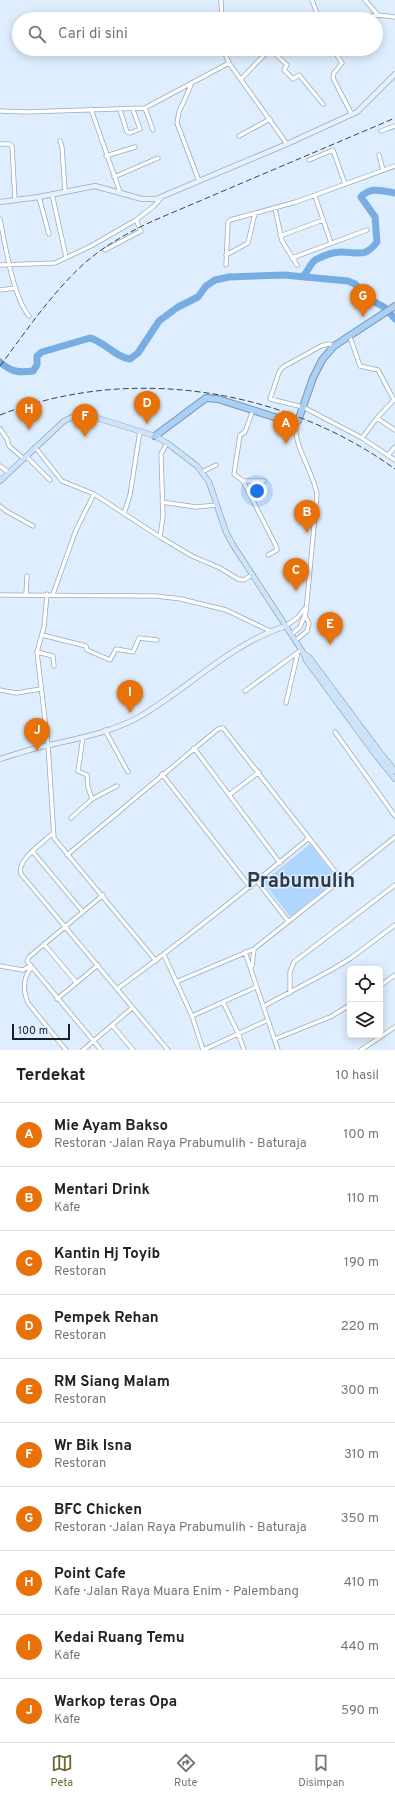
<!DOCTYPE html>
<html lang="id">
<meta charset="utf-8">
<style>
body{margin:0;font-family:Overpass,sans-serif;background:#f6f6f6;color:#222}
.controls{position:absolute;right:12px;bottom:12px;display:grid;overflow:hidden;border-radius:6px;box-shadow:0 2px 10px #0003}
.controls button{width:36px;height:36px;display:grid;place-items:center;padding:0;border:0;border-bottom:1px solid #e0e0e0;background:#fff;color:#222;font:20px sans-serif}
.scale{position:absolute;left:12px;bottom:10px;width:58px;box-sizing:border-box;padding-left:4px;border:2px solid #1b2127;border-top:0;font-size:11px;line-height:14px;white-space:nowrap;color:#1b2127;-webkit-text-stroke:3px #deeefe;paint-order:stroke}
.you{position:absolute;left:257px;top:491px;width:14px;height:14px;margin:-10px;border:3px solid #fff;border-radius:50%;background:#1a73e8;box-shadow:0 0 0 6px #1a73e833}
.badge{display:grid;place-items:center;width:26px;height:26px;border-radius:50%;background:#706733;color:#fff;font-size:13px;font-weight:700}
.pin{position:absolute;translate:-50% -33px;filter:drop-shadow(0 1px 2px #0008)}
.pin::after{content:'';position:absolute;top:21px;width:14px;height:12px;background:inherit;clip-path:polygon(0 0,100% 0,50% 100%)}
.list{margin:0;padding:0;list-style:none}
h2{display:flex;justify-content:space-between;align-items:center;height:52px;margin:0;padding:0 16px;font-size:17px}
h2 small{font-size:13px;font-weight:400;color:#767676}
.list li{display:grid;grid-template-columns:26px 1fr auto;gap:12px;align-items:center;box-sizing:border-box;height:64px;padding:0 16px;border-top:1px solid #e0e0e0}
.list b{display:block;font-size:15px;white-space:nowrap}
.list p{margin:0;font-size:13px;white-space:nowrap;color:#767676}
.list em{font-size:13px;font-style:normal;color:#767676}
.icon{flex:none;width:22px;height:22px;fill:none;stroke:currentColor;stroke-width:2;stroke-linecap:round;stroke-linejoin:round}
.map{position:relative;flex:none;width:395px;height:1050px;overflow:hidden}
.search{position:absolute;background:#fff;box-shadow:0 2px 10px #0003;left:12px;right:12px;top:12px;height:44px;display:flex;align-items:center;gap:10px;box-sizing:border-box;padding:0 14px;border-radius:22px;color:#767676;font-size:15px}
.sheet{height:692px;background:#fff}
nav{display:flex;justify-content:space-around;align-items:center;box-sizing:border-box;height:56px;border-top:1px solid #e0e0e0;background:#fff;font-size:11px;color:#767676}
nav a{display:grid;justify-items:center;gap:2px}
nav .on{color:#706733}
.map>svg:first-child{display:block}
.green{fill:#afd6fe}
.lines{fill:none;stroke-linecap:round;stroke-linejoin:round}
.river{stroke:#77ade2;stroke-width:7}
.street-casing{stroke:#9baab9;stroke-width:5}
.secondary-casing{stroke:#9baab9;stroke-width:6}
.primary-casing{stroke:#7993ad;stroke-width:6}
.highway-casing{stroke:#7993ad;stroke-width:8}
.street{stroke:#fff;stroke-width:3.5}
.secondary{stroke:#e6f1fc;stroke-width:4.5}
.primary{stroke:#cde3f9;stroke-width:5}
.highway{stroke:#abd0f5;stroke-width:6}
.rail{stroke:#3c434b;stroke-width:1;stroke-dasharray:6 3;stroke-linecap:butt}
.labels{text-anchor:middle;stroke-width:3;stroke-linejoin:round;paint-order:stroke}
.town-label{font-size:20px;font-weight:bold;fill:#2f3c48;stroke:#deeefe}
</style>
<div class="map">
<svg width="395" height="1050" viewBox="0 0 395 1050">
<rect width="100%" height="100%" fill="#deeefe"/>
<path class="green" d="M310,844L337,879L290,917L263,882Z"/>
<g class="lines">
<path class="river" d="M303,276C309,271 310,262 317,259C323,256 334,252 341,252C359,252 365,258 377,242L375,217L361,197C370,186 383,191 395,193
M0,362C11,372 19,373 33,371L37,365V356L42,352L90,338C105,342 115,357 130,359L138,353L159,321L178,307L198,297L206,286L215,280L229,277L284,275L348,281L355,284L369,299L384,307L395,319"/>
<g class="street-casing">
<path id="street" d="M221,0L222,19
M312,0L319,19
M365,0L378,15
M359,19L378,15L395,17
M223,49L229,63L287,144
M270,49L287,65L284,70L293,79L299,75L323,104
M333,49L342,63L334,73L333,78L352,115
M241,79L270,49
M191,85L179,112L177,123L199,181
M145,108L153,130
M91,109L120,192
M120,110L127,132L130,133L140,129L133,110
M0,111L26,112L145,108L229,63
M381,131L395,126
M239,136L270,119
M60,141L62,147L65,191
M0,144H9L12,146L15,200
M379,155L383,170
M106,156L135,147
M309,160L333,150L345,184
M114,177L158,158
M52,194L66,257
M315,196L331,243
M39,197L49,234
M275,208L282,241L297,265
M0,219C5,244 13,297 29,316
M280,236L323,220
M105,250L141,231L136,220
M226,255L248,243L255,213
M292,258L367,230
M0,265L55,263L91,246L136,220L154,206L161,198
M226,265L228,222L230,220L296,202L395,166
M0,290L16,288
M350,337L360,366L378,370L394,400L377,418L362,438
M334,346L328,344L321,346L283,367L279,372L270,399L303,407L362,438L395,460
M253,410L245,432L240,435L234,474L243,481L276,546L277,550L268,555
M377,418L395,430
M0,429L7,439L9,446L23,458
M35,447L62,481L94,494L160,537L192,556L220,568L238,579L244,580L253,574
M388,455L395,447
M26,456L50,480
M0,466L8,472
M202,472L216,465
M243,481H264
M162,502L196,507L217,505
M0,506L6,511L33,526
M124,514L130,495L140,431
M160,537L163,516L161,454L167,443
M26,594L27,576
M47,594L44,627L37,652L48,745L54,838L156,961
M53,594L76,530L94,494
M0,595L156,596L181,599L226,610L270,631
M286,626L298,617L306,607
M42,635L86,646L87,650L110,660L116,649L133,652L139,638L157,640
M291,635L300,627L306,612L317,494C312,469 295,449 295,423
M295,641L307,631L309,623L305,616
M37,652L53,656L54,666
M0,690L16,693L41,689
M245,691L301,650
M286,703L298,652
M105,730L128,772
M335,732L395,816
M83,737L78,771L87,775L88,787L92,799L117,786
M194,748L280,863
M162,774L250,887
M229,795L259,772
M71,818L92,799
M53,833C44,842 16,860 21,874L168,1050
M33,852L83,912
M67,855L218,729L223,728L341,879
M257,881L288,921
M44,944L76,982
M245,952L278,1050
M164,955L192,1016L203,1050
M0,966L23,970L30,966
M252,966L254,949
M31,968C23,978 23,991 28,1003L66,1050
M176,982L254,949L395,837
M380,986L395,975
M117,989C183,941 246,890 309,838
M290,993V972L294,962L395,885
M57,999L98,965
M223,1002L238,1033L244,1050
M264,1006L333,969L351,958L395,925
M192,1016L256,987
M112,1025L133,1050
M275,1039L330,1017L350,1005
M83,1050L132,1008
M101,1050L27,961L29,957L103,895
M203,1050L268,1020
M361,1050L395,1027"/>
</g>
<g class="secondary-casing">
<path id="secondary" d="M0,202L39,197L95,186L142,199H156L287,144L357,112L395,74
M0,759C16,754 33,748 50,745C80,738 112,732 139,717C189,688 230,644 286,626"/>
</g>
<g class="primary-casing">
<path id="primary" d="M0,481L64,421L81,413L155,436L167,443L197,466L209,482L226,532L233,545L304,654L306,660L375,754L395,779
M304,654L309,657L379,751L395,771"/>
</g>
<g class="highway-casing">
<path id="highway" d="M155,436L206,398L218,399L290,422L298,421L313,378L322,360L334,346L395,306"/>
</g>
<use href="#street" class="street"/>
<use href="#secondary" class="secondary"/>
<use href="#primary" class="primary"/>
<use href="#highway" class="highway"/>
<path class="rail" d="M0,366C27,330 53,291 87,261C107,244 131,231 155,220L395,118
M0,415C129,364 283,388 395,469"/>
</g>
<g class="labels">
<g class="town-label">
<text x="301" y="887">Prabumulih</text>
</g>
</g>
</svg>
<div class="controls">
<button><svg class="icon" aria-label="locate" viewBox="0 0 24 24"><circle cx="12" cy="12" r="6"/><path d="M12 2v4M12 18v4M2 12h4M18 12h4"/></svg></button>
<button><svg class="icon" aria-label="layers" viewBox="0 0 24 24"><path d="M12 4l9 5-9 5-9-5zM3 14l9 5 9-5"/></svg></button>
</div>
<div class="scale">100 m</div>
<div class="you"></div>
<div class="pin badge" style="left:286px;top:444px;background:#e8710a">A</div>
<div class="pin badge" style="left:307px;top:533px;background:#e8710a">B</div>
<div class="pin badge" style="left:296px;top:591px;background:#e8710a">C</div>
<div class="pin badge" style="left:147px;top:424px;background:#e8710a">D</div>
<div class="pin badge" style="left:330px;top:645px;background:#e8710a">E</div>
<div class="pin badge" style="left:85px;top:437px;background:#e8710a">F</div>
<div class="pin badge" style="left:363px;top:317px;background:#e8710a">G</div>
<div class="pin badge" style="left:29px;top:430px;background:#e8710a">H</div>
<div class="pin badge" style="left:130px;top:713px;background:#e8710a">I</div>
<div class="pin badge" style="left:37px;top:751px;background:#e8710a">J</div>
<div class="search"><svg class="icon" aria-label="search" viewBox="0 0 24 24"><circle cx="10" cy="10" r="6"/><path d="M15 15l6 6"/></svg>Cari di sini</div>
</div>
<section class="sheet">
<h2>Terdekat<small>10 hasil</small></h2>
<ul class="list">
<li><span class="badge" style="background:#e8710a">A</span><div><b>Mie Ayam Bakso</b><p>Restoran · Jalan Raya Prabumulih - Baturaja</p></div><em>100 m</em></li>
<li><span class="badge" style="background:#e8710a">B</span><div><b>Mentari Drink</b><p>Kafe</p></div><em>110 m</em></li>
<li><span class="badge" style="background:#e8710a">C</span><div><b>Kantin Hj Toyib</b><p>Restoran</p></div><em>190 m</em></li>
<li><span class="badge" style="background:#e8710a">D</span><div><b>Pempek Rehan</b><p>Restoran</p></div><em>220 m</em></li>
<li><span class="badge" style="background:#e8710a">E</span><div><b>RM Siang Malam</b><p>Restoran</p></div><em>300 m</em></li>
<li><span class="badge" style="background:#e8710a">F</span><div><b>Wr Bik Isna</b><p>Restoran</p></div><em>310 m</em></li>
<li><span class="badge" style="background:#e8710a">G</span><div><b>BFC Chicken</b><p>Restoran · Jalan Raya Prabumulih - Baturaja</p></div><em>350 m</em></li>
<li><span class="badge" style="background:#e8710a">H</span><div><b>Point Cafe</b><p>Kafe · Jalan Raya Muara Enim - Palembang</p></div><em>410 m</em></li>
<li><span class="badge" style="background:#e8710a">I</span><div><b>Kedai Ruang Temu</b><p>Kafe</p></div><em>440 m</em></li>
<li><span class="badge" style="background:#e8710a">J</span><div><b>Warkop teras Opa</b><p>Kafe</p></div><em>590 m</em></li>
</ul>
</section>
<nav>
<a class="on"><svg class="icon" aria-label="map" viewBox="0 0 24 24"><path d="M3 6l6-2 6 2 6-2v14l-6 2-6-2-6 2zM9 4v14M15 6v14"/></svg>Peta</a>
<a><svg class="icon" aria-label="directions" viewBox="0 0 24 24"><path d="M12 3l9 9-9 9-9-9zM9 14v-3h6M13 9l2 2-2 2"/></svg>Rute</a>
<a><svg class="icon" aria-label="saved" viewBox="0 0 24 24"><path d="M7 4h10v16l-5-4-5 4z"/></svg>Disimpan</a>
</nav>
